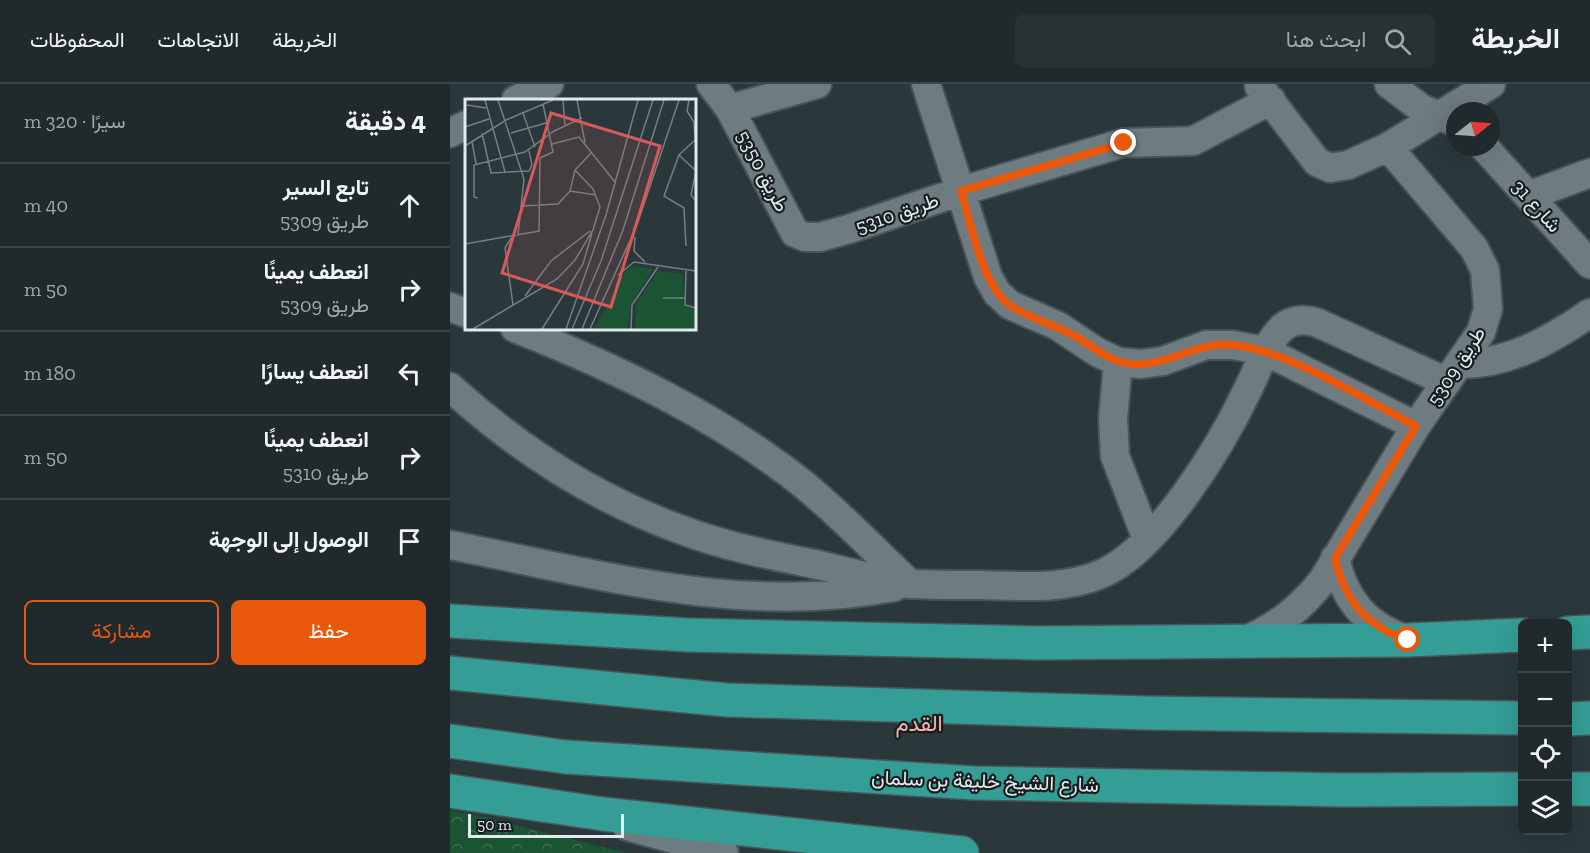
<!DOCTYPE html>
<html lang="ar">
<meta charset="utf-8">
<style>
body{margin:0;font-family:"Zilla Slab",Vazirmatn,serif;background:#283235;color:#f1f3f6;direction:rtl}
.controls{position:absolute;right:18px;bottom:18px;display:grid;overflow:hidden;border-radius:9px;box-shadow:0 6px 24px #0002}
.controls button{width:54px;height:54px;display:grid;place-items:center;padding:0;border:0;border-bottom:2px solid #3d4649;background:#202a2d;color:#f1f3f6;font:30px sans-serif}
.compass{position:absolute;left:996px;top:18px;width:54px;height:54px;border-radius:50%;background:#202a2d;box-shadow:0 6px 24px #0002;rotate:73deg}
.scale{position:absolute;left:18px;bottom:15px;width:156px;box-sizing:border-box;padding-left:6px;border:3px solid #e2eaee;border-top:0;font-size:16px;line-height:21px;white-space:nowrap;color:#e2eaee;-webkit-text-stroke:4px #181e20;paint-order:stroke}
.stop{position:absolute;width:18px;height:18px;margin:-14px;border:4px solid #ea580c;border-radius:50%;background:#fff}
.stop.end{background:#ea580c;border-color:#fff;box-shadow:0 2px 6px #0008}
.list{margin:0;padding:0;list-style:none}
h2{display:flex;justify-content:space-between;align-items:center;height:78px;margin:0;padding:0 24px;font-size:26px}
h2 small{font-size:20px;font-weight:400;color:#a2a7aa}
.list li{display:grid;grid-template-columns:39px 1fr auto;gap:18px;align-items:center;box-sizing:border-box;height:84px;padding:0 24px;border-top:2px solid #3d4649}
.list b{display:block;font-size:22px;white-space:nowrap}
.list p{margin:0;font-size:20px;white-space:nowrap;color:#a2a7aa}
.list em{font-size:20px;font-style:normal;color:#a2a7aa}
.actions{display:flex;gap:12px;padding:18px 24px}
.actions a{flex:1;padding:14px 0;border:2px solid #ea580c;border-radius:9px;text-align:center;font-size:21px;color:#ea580c}
.actions .main{background:#ea580c;color:#fff}
.icon{flex:none;width:33px;height:33px;fill:none;stroke:currentColor;stroke-width:2;stroke-linecap:round;stroke-linejoin:round}
.map{position:relative;flex:none;width:1140px;height:769px;overflow:hidden;direction:ltr}
header{display:flex;align-items:center;gap:36px;box-sizing:border-box;height:84px;padding:0 30px;background:#202a2d;border-bottom:2px solid #3d4649}
header strong{font-size:28px}
nav{display:flex;gap:33px;margin-inline-start:auto;font-size:21px}
.search{width:420px;height:54px;background:#283235;display:flex;align-items:center;gap:15px;box-sizing:border-box;padding:0 21px;border-radius:9px;color:#a2a7aa;font-size:22px}
main{display:flex}
aside{flex:1;background:#202a2d}
.map>svg:first-child{display:block}
.park{fill:url(#park-crowns)}
.lines{fill:none;stroke-linecap:round;stroke-linejoin:round}
.minor-casing{stroke:#485458;stroke-width:32}
.highway-casing{stroke:#485458;stroke-width:36}
.minor{stroke:#6e7c82;stroke-width:28}
.highway{stroke:#349d95;stroke-width:33}
.route{stroke:#ea580c;stroke-width:8}
.labels{text-anchor:middle;stroke-width:4.5;stroke-linejoin:round;paint-order:stroke}
.street-label{font-size:20px;fill:#e2eaee;stroke:#181e20}
.quarter-label{font-size:22px;fill:#f6b4a8;stroke:#181e20}
.inset-road{fill:none;stroke:#747f83;stroke-width:1.5}
.view{fill:#d9585a;fill-opacity:0.15;stroke:#d9585a;stroke-width:3}
.inset-edge{fill:none;stroke:#e2eaee;stroke-width:3}
</style>
<header>
<strong>الخريطة</strong>
<div class="search"><svg class="icon" aria-label="search" viewBox="0 0 24 24"><circle cx="10" cy="10" r="6"/><path d="M15 15l6 6"/></svg>ابحث هنا</div>
<nav><a>الخريطة</a><a>الاتجاهات</a><a>المحفوظات</a></nav>
</header>
<main>
<div class="map">
<svg width="1140" height="769" viewBox="0 0 1140 769">
<defs>
<pattern id="park-crowns" width="20" height="18" patternUnits="userSpaceOnUse" patternTransform="scale(1.5)"><rect width="20" height="18" fill="#1a5433"/><path d="M2 6a3 3 0 1 1 6 0M12 15a3 3 0 1 1 6 0" fill="none" stroke="#3b6d51"/></pattern>
</defs>
<rect width="100%" height="100%" fill="#2a383c"/>
<path class="park" d="M0,727L17,729L177,769H0Z"/>
<g class="lines">
<g class="minor-casing">
<path id="minor" d="M261,0L280,25L345,149L355,153H370L399,145L511,107L673,59L743,57L821,16
M476,0L538,193L547,209L560,221L608,242L647,268L668,278L691,280L713,277L756,261H783L815,267L966,342
M939,0L972,25L1000,36
M809,2L867,78L880,84L898,81L938,63L1041,0
M66,16L99,0
M280,25L367,0
M0,49L16,41
M1034,63L1140,180
M1078,112L1140,89
M0,223L16,229
M65,244C166,284 269,333 353,400C391,431 425,467 460,500
M668,278L663,335L665,372L697,455
M1011,280C1059,280 1101,256 1140,229
M0,303C67,364 146,415 232,446C274,462 320,471 364,480C396,487 430,498 463,500C485,501 508,501 531,501C571,502 614,506 651,490C708,466 771,362 797,307C808,286 815,260 833,243C843,235 857,235 868,239L997,298
M0,461C149,490 291,532 444,503
M885,474C894,516 917,543 958,556
M796,556C828,542 851,524 873,496L966,342L1031,248L1038,225L1035,186L1024,164L938,63
M177,742L274,769"/>
</g>
<g class="highway-casing">
<path id="highway" d="M0,537L238,551L585,559L958,556L1072,551
M1118,549L1140,548
M0,589L277,616L696,629L1072,634
M1118,635L1140,634
M0,657L116,673L524,699L893,706L1072,705
M1118,705H1140
M0,707L153,730L512,769"/>
</g>
<use href="#minor" class="minor"/>
<use href="#highway" class="highway"/>
</g>
<g class="lines">
<path class="route" d="M674,59L511,107C521,139 532,203 561,222C581,235 606,241 627,253C648,266 664,282 692,280C725,278 750,257 784,261C839,267 915,316 966,342L885,474C894,516 917,543 958,556"/>
</g>
<g class="labels">
<g class="street-label">
<text transform="translate(313 87) rotate(62)" y="7">طريق 5350</text>
<text transform="translate(1087 122) rotate(48)" y="7">شارع 31</text>
<text transform="translate(447 129) rotate(-19)" y="7">طريق 5310</text>
<text transform="translate(1006 282) rotate(-57)" y="7">طريق 5309</text>
<text transform="translate(535 697) rotate(2)" y="7">شارع الشيخ خليفة بن سلمان</text>
</g>
<g class="quarter-label">
<text x="469" y="647">القدم</text>
</g>
</g>
<g transform="translate(15 15)">
<rect width="231" height="231" fill="#2a383c"/>
<path d="M168,167L188,170L166,205L163,230H129L161,171ZM193,172L218,175V206L231,211V230H170L171,205Z" fill="#1a5433"/>
<path class="inset-road" d="M20,1L40,73M33,1L59,80L53,136M98,1L100,27M112,1L120,44M2,6L21,9M58,14L70,48M0,28L24,20M17,34L26,74L64,72L67,66L64,52M46,34L81,24M7,42L11,65M87,45L114,38L150,83M0,47L41,21L88,1M214,56L231,72M75,59L88,53L78,5M231,72L226,96L231,102M105,92L131,96M13,99L9,98V66L60,53L89,32L117,19M56,107L93,105L105,92L110,71L127,53M170,138L169,152L180,163M46,139L40,149L48,206M0,145L74,132L75,59M221,147L219,109L199,97L214,56L230,41L229,23L222,12L224,1M221,172L220,206L231,209M153,176L169,163L231,172M60,197L86,162L125,132M198,199H220M8,230L92,180L110,161L128,131L135,108L128,90L110,71M77,230L118,165L127,134M101,230L141,116L173,1M107,230L136,162L188,1M117,230L158,131L199,1M125,230L172,126L214,1M166,230L167,206L193,168"/>
<path class="view" d="M86,14L195,47L146,208L37,174Z"/>
<rect width="231" height="231" class="inset-edge"/>
</g>
</svg>
<div class="controls">
<button>+</button>
<button>−</button>
<button><svg class="icon" aria-label="locate" viewBox="0 0 24 24"><circle cx="12" cy="12" r="6"/><path d="M12 2v4M12 18v4M2 12h4M18 12h4"/></svg></button>
<button><svg class="icon" aria-label="layers" viewBox="0 0 24 24"><path d="M12 4l9 5-9 5-9-5zM3 14l9 5 9-5"/></svg></button>
</div>
<svg class="compass" viewBox="-18 -18 36 36"><path d="M0-13l5 13h-10z" fill="#e53935"/><path d="M0 13l5-13h-10z" fill="#a2a7aa"/></svg>
<div class="scale">50 m</div>
<div class="stop" style="left:958px;top:556px"></div>
<div class="stop end" style="left:674px;top:59px"></div>
</div>
<aside>
<h2>4 دقيقة<small>سيرًا · 320 m</small></h2>
<ul class="list">
<li><svg class="icon" aria-label="ahead" viewBox="0 0 24 24"><path d="M12 20V5M6 11l6-6 6 6"/></svg><div><b>تابع السير</b><p>طريق 5309</p></div><em>40 m</em></li>
<li><svg class="icon" aria-label="right" viewBox="0 0 24 24"><path d="M7 20v-9h11M14 6l5 5-5 5"/></svg><div><b>انعطف يمينًا</b><p>طريق 5309</p></div><em>50 m</em></li>
<li><svg class="icon" aria-label="left" viewBox="0 0 24 24"><path d="M17 20v-9H6M10 6l-5 5 5 5"/></svg><div><b>انعطف يسارًا</b></div><em>180 m</em></li>
<li><svg class="icon" aria-label="right" viewBox="0 0 24 24"><path d="M7 20v-9h11M14 6l5 5-5 5"/></svg><div><b>انعطف يمينًا</b><p>طريق 5310</p></div><em>50 m</em></li>
<li><svg class="icon" aria-label="arrive" viewBox="0 0 24 24"><path d="M6 21V4h12l-3 4 3 4H6"/></svg><div><b>الوصول إلى الوجهة</b></div></li>
</ul>
<div class="actions"><a class="main">حفظ</a><a>مشاركة</a></div>
</aside>
</main>
